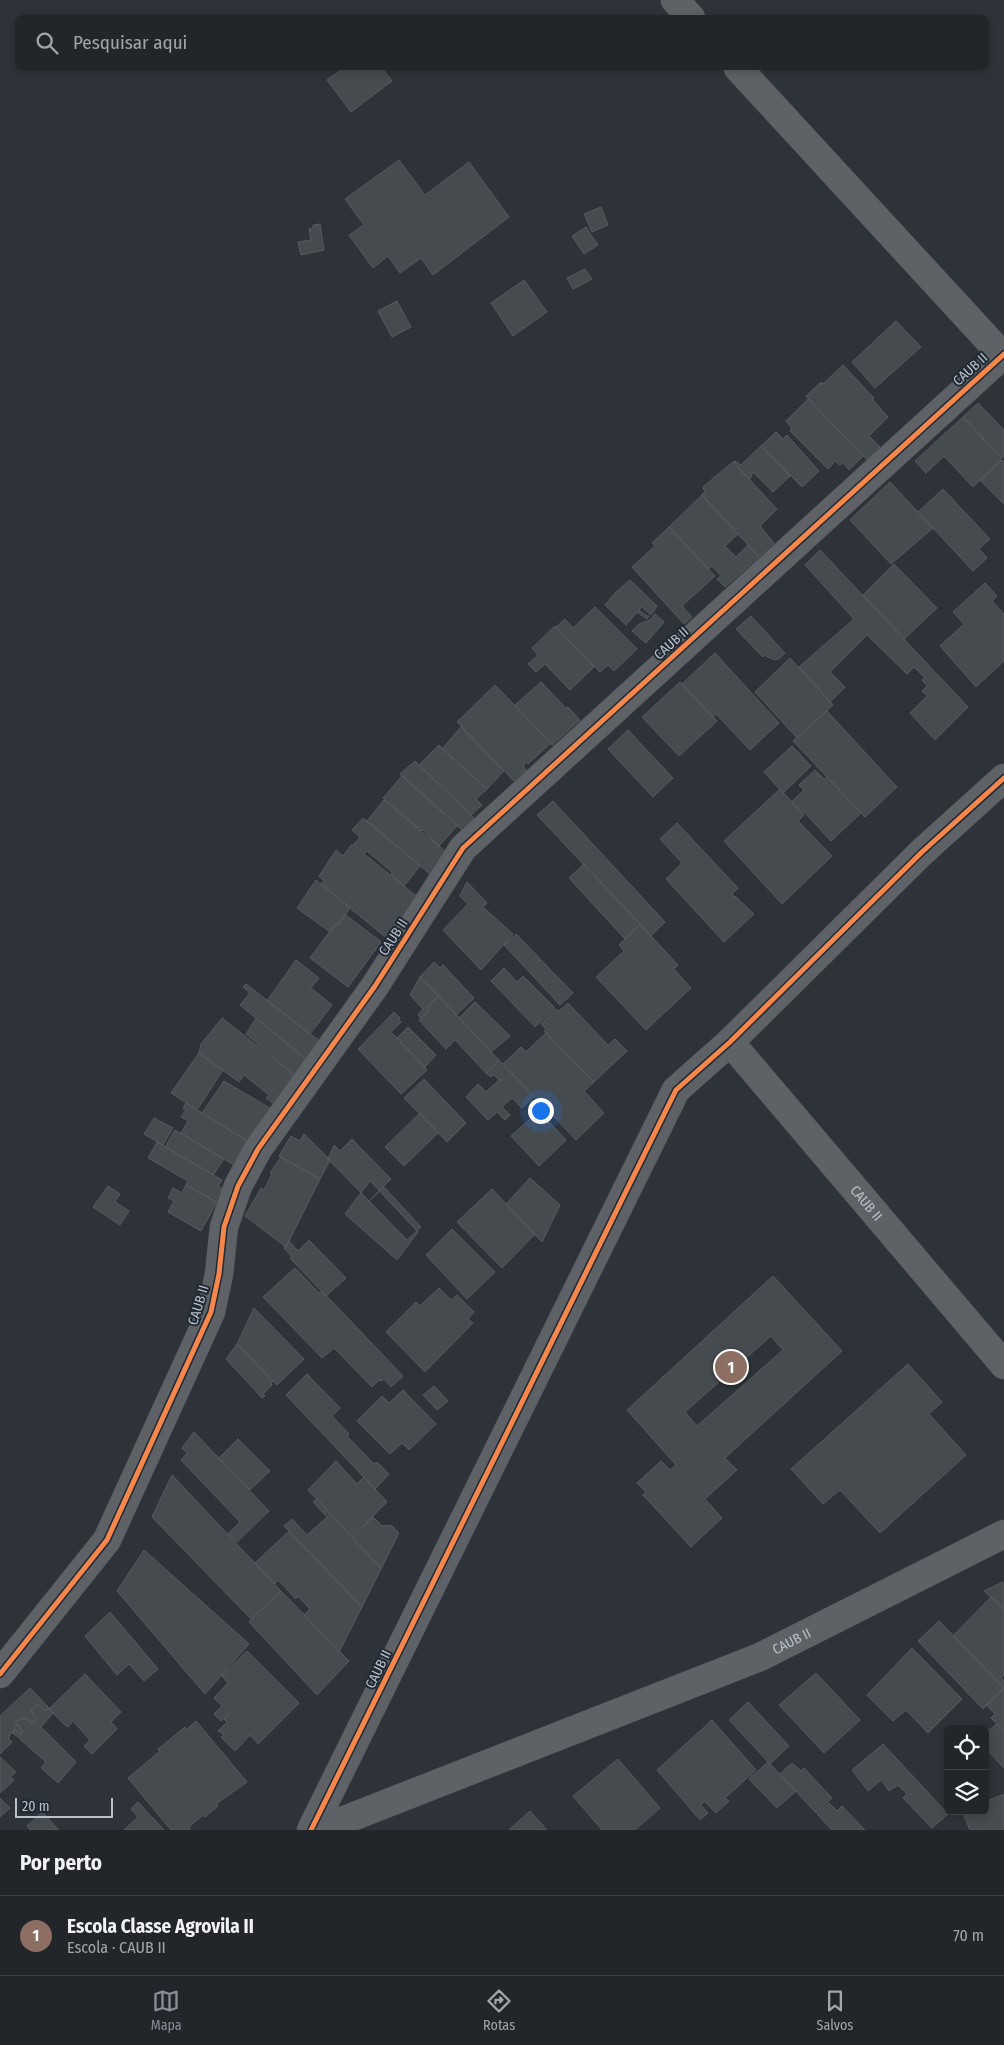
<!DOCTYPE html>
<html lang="pt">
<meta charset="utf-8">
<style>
body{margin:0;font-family:"Fira Sans Condensed",sans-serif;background:#2e3237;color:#f1f3f6}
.controls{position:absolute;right:15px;bottom:15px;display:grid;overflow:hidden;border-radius:8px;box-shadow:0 2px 8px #0003}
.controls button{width:45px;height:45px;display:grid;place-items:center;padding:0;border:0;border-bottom:1px solid #3f4347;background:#22262b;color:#f1f3f6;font:25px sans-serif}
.scale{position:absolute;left:15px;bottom:12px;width:98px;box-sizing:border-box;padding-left:5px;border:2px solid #b9c0c9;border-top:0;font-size:14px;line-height:18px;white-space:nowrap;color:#b9c0c9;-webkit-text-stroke:4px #212a34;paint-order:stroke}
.you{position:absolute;left:540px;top:1110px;width:18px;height:18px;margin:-12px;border:4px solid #fff;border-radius:50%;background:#1a73e8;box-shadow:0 0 0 8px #1a73e833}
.badge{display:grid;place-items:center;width:32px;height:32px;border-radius:50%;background:#888f97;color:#fff;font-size:16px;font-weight:700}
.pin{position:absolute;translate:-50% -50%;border:2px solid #fff;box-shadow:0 1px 5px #0006}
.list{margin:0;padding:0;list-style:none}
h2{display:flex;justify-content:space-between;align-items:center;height:65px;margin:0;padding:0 20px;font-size:21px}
h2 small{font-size:16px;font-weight:400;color:#a2a5a9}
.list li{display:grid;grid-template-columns:32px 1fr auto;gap:15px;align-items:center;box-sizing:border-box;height:80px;padding:0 20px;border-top:1px solid #3f4347}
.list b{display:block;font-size:19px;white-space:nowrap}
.list p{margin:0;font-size:16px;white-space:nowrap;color:#a2a5a9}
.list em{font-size:16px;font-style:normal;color:#a2a5a9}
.icon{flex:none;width:28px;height:28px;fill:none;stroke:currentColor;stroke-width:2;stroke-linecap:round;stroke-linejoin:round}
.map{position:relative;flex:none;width:1004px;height:1830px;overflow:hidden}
.search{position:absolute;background:#22262b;box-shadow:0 2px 8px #0003;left:15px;right:15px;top:15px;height:55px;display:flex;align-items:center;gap:12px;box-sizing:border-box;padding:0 18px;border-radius:8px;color:#a2a5a9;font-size:19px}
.sheet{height:145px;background:#22262b}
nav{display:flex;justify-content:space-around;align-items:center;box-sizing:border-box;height:70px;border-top:1px solid #3f4347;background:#22262b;font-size:14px;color:#a2a5a9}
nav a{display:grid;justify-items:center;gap:2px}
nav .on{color:#888f97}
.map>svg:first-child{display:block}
.building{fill:#464b50;stroke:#565a61;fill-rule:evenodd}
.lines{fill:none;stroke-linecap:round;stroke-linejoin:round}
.minor-casing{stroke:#4c4f54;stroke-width:29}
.minor{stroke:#5e6267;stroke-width:28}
.cycleway-casing{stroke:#212a34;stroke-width:8}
.cycleway{stroke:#f5874c;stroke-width:5}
.labels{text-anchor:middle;stroke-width:4;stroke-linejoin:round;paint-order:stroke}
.street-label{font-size:14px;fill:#b9c0c9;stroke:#212a34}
</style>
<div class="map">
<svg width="1004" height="1830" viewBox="0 0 1004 1830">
<rect width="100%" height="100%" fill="#2e3339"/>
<path class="building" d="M344,68H382L392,81L351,112L327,80Z
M399,160L425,195L469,162L509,217L433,275L421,258L400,273L388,256L373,268L349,235L364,225L345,199Z
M601,207L608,225L592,232L584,214Z
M320,224L324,250L301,255L298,242L311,240L309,229L313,228V225Z
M586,227L598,245L584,254L572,236Z
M585,269L592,279L573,289L567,278Z
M524,280L547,312L513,336L491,303Z
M397,301L411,327L392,337L378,311Z
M896,321L921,347L875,388L852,362Z
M843,365L874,398L872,399L888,417L869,436L880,447L867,460L806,396L821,382L823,384Z
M808,399L863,456L849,470L843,463L840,465L835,461L828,469L790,431L792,428L786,421Z
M978,403L1004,430V456L1002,458L963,417Z
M963,417L1002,460L973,487L944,456L926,473L915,461Z
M776,432L783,439L787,435L819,471L802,487L761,446Z
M761,446L790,476L773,492L753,472L750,479L734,463L736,462L741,465Z
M1002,460L1004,462V504L980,480Z
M734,461L736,462L734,463L777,509L760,526L774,543L759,557L702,495L705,491L703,489L704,486Z
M890,482L933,528L891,564L850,520Z
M943,489L990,539L979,549L987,558L973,571L918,512Z
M702,495L738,534L725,546L736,557L748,545L759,557L725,587L717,579L721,576L712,566L708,569L669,527Z
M669,527L715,576L682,606L692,617L684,624L632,567L655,546L652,543Z
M820,550L968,707L935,740L910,713L927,696L922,691L927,686L922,680L925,678L914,667L907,674L867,635L830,672L845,687L830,702L799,667L854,619L805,565Z
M894,564L937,608L904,639L863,595Z
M630,580L657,606L651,615L642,607L639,610L647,616H649L647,619L637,612L626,625L605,605L615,593Z
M985,583L997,596L992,601L1004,614V661L976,687L940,646L964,624L953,612Z
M595,607L637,649L614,671L608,665L600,672L556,627L565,619L573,628Z
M655,614L664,622L646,643L632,631L639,624L650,620Z
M751,616L785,653L780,658L775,660L764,655L763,657L736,629Z
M555,626L594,667L570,690L545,664L536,672L528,664L538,655L532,648Z
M715,653L779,723L750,750L716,714L712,717L682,684Z
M790,658L833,705L797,738L755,692Z
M541,682L566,708L568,707L580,720L552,745L515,705Z
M680,682L717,721L679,756L642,717Z
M495,685L551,743L528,764L527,762L523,766L526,770L514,781L457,722Z
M827,711L897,787L865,817L793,741Z
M461,727L504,771L487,789L442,749Z
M628,730L673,778L653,797L608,749Z
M439,745L487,789L476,799L482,805L471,815L419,765Z
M792,746L811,766L783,793L764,772Z
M415,761L475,819L463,831L400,774Z
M815,770L824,779L827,777L861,813L831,841L804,812L802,813L791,802L804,790L799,785Z
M402,776L458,825L439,846L423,830L422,831L383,798Z
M780,789L804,815L798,821L832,856L782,904L724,841Z
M384,800L446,852L430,874L367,821Z
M553,801L665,922L651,936L537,815Z
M363,818L420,866L404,886L391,874L392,872L367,851L365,853L354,844L360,837L352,830Z
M677,823L738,888L732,894L734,897L735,896L754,914L724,942L666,879L682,863L660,839Z
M352,844L416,896L395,945L321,884L324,881L319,876L336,850L343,856Z
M584,864L640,924L625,939L569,878Z
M316,880L350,908L338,925L336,923L330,932L297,908Z
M467,882L487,903L483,907L513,934L481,970L443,930L468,904L460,896Z
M346,915L381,942L348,987L310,958L336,923L338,925Z
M640,924L678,965L674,969L691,988L646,1030L596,977L624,951L619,945Z
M516,934L573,993L560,1005L504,945Z
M296,960L319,978L311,988L332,1005L310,1034L267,1001Z
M434,962L440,968L443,965L474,998L456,1015L420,977Z
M504,968L517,982L523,976L555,1008L535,1027L491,981Z
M420,977L439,996L427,1007L430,1010L421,1018L418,1015L423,1009L410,995Z
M246,984L330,1049L317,1068L240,1005L250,993L243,987Z
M439,996L499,1060L486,1073L455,1040L446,1049L419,1020L430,1010L427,1007Z
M475,1002L510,1036L491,1052L459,1018Z
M568,1003L608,1045L615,1039L627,1051L594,1082L544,1031L546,1029L541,1024L556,1009L559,1011Z
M394,1012L400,1018L399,1020L401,1022L391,1032L427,1070L401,1094L358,1049Z
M223,1017L222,1018L304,1083L275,1105L266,1098L269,1095L244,1075L239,1082L199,1053L201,1044Z
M256,1018L316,1067L305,1084L246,1034Z
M408,1027L436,1055L425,1067L397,1038Z
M546,1033L594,1082L584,1091L604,1113L576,1140L503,1064L521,1047L526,1052Z
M199,1053L223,1070L197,1110L171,1093Z
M499,1060L534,1097L522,1108L512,1098L502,1107L510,1115L505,1120L497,1112L488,1120L466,1097L478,1084L486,1092L499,1080L494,1075L491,1077L486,1073Z
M424,1079L466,1123L447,1142L404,1098Z
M224,1081L280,1114L257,1147L202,1113Z
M186,1103L257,1147L242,1170L181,1133L188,1121L181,1117L186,1110L183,1108Z
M539,1111L566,1140L539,1166L511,1136Z
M420,1113L438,1133L404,1166L385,1147Z
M154,1118L173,1128L163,1145L144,1134Z
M175,1130L224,1159L213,1175L165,1147Z
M304,1134L330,1160L320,1179L279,1156L291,1136L300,1141Z
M352,1139L391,1179L369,1201L328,1159L334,1145L340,1151Z
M157,1142L222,1180L218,1186L225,1190L218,1203L186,1185L188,1181L148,1158Z
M281,1157L320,1179L286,1247L245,1216L261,1188L264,1190L272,1174L270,1173Z
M530,1178L560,1205L542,1242L506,1204Z
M370,1181L418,1232L397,1260L345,1214Z
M186,1185L217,1202L201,1231L168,1212L174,1201L168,1198L173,1188L182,1193Z
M108,1186L120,1194L115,1202L129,1211L120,1225L93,1207Z
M384,1187L421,1227L407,1240L369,1201Z
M492,1189L535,1234L502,1268L457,1222Z
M452,1229L495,1272L467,1299L426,1255Z
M309,1240L346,1278L326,1296L290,1258L292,1257L284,1248L289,1241L298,1251Z
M295,1268L319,1293L322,1291L403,1376L391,1387L384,1379L381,1381L379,1380L372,1387L334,1348L322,1358L263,1297Z
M773,1276L842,1351L725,1458L737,1470L705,1499L722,1518L691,1547L643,1495L646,1492L637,1483L661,1461L670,1470L676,1465L627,1410ZM771,1336L783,1350L697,1426L685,1412Z
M439,1288L451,1300L457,1295L474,1312L468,1319L473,1323L425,1372L386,1332L416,1302L420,1306Z
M254,1308L304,1359L277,1385L237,1344Z
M237,1344L273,1381L271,1383L272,1385L263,1394L265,1396L262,1398L226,1359Z
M908,1364L942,1402L929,1414L966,1455L880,1533L840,1490L823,1504L791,1469Z
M307,1374L340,1408L332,1416L349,1434L347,1436L374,1464L377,1462L389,1474L375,1489L286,1395Z
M434,1386L448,1401L437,1410L423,1395Z
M403,1390L436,1424L409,1450L402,1443L390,1454L357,1421L382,1396L389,1403Z
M194,1432L269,1511L237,1542L228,1534L240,1522L181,1460L187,1453L182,1448Z
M238,1439L270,1471L250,1490L219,1458Z
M336,1461L357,1484L364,1477L387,1502L352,1537L308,1490Z
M172,1475L281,1591L251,1619L152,1517Z
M317,1499L381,1569L362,1607L284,1526L292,1519L307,1535L327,1517L313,1502Z
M373,1517L382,1526L388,1525L390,1527L391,1525L399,1533L381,1569L353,1538Z
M289,1531L362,1607L339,1652L304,1615L310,1609L298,1596L296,1599L278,1580L275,1584L255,1563Z
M144,1550L249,1644L205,1694L117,1591Z
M1003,1582L1004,1583V1609L984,1591Z
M281,1591L349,1661L317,1695L249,1622Z
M991,1597L1004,1609V1675L1001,1677L1004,1681V1688L953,1636Z
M110,1612L158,1669L144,1681L129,1664L117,1675L85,1636Z
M939,1621L1004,1688L983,1709L918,1641Z
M912,1648L962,1699L928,1733L906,1710L893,1721L867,1695Z
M247,1651L299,1703L258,1744L250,1735L235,1751L221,1737L224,1734L218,1731L227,1722L224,1719L229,1714L221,1721L214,1714L222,1706L214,1698L228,1683L222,1676Z
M816,1673L860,1720L824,1753L779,1705Z
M85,1674L121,1712L111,1722L117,1729L92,1754L84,1746L90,1740L73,1721L68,1727L65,1725L49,1709Z
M30,1688L49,1708L45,1711L38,1704L35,1706L31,1710L36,1719L32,1724L27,1718L25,1720L23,1718L15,1722L23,1732L20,1735L15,1729L13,1733H10V1736L8,1738L12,1742L0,1754V1716Z
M1004,1689V1731L991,1718L995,1714L986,1705Z
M748,1702L789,1746L770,1764L729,1720Z
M38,1704L45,1711L49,1708L53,1713L41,1727L76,1762L58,1783L41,1768L46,1762L13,1733L15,1729L20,1735L23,1732L15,1722L19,1719L20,1720L23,1718L25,1720L27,1718L32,1724L36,1719L31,1710Z
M712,1720L756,1770L725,1798L729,1801L716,1813L704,1801L701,1805L708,1813L700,1820L657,1770Z
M196,1721L247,1782L216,1804L218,1806L205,1817L203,1815L189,1827L191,1830H171L128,1778L160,1751L158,1749L185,1727L187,1729Z
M996,1724L1004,1731V1768L985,1748V1730L987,1728L990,1730Z
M883,1744L948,1814L932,1828L903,1798L907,1794L898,1785L889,1791L881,1780L868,1791L852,1770Z
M0,1757L16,1772L10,1777L14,1780L0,1793Z
M618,1759L660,1808L635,1830H602L573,1796Z
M768,1762L796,1791L777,1808L749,1779Z
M792,1763L801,1771L804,1768L832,1798L816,1813L780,1774Z
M1004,1794V1830H970L962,1811H985V1802Z
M0,1798L10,1808L0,1817Z
M138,1802L164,1830H124L138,1817L131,1809Z
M829,1803L837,1811L842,1806L865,1830H832L817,1814Z
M530,1811L547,1830H509Z
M42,1812L59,1830H30L27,1826Z"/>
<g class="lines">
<g class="minor-casing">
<g id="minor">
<path d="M675,0L691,18"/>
<path d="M738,68L1004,357"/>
<path id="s1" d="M730,1042L1004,1365"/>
<path d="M0,1674L107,1540L211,1312L219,1274L224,1227L238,1186L258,1149L375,986L463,848L1004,354"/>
<path d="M311,1830L676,1090L730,1042L922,852L1004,778"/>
<path id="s2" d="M319,1830L760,1657L1004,1534"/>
</g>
</g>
<use href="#minor" class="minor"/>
<g class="cycleway-casing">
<path id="cycleway" d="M0,1674L107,1540L211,1312L219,1274L224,1227L238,1186L258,1149L375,986L463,848L1004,354
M311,1830L676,1090L730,1042L922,852L1004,778"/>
</g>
<use href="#cycleway" class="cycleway"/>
</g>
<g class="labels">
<g class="street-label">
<text transform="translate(970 369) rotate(-42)" y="5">CAUB II</text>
<text transform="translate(671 643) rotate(-42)" y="5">CAUB II</text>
<text transform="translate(393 937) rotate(-57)" y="5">CAUB II</text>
<text dy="5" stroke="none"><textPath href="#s1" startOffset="211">CAUB II</textPath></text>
<text transform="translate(198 1305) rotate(-73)" y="5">CAUB II</text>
<text dy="5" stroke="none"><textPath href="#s2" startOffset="509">CAUB II</textPath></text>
<text transform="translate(378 1669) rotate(-64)" y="5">CAUB II</text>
</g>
</g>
</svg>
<div class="controls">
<button><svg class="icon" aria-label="locate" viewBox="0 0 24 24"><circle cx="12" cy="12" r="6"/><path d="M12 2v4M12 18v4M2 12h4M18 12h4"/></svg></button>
<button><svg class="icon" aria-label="layers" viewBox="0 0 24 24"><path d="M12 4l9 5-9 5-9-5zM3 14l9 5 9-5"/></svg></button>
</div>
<div class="scale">20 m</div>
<div class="you"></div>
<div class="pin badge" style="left:731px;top:1367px;background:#8d6e63">1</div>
<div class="search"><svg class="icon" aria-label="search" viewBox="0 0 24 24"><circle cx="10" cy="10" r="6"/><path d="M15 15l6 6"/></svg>Pesquisar aqui</div>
</div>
<section class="sheet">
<h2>Por perto<small></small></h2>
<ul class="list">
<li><span class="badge" style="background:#8d6e63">1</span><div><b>Escola Classe Agrovila II</b><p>Escola · CAUB II</p></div><em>70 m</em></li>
</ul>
</section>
<nav>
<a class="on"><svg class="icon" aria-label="map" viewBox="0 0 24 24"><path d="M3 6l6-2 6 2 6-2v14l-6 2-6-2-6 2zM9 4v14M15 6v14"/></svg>Mapa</a>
<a><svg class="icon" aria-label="directions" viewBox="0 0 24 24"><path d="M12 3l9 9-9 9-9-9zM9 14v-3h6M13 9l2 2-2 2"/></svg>Rotas</a>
<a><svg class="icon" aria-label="saved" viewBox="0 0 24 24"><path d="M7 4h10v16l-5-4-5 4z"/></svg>Salvos</a>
</nav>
